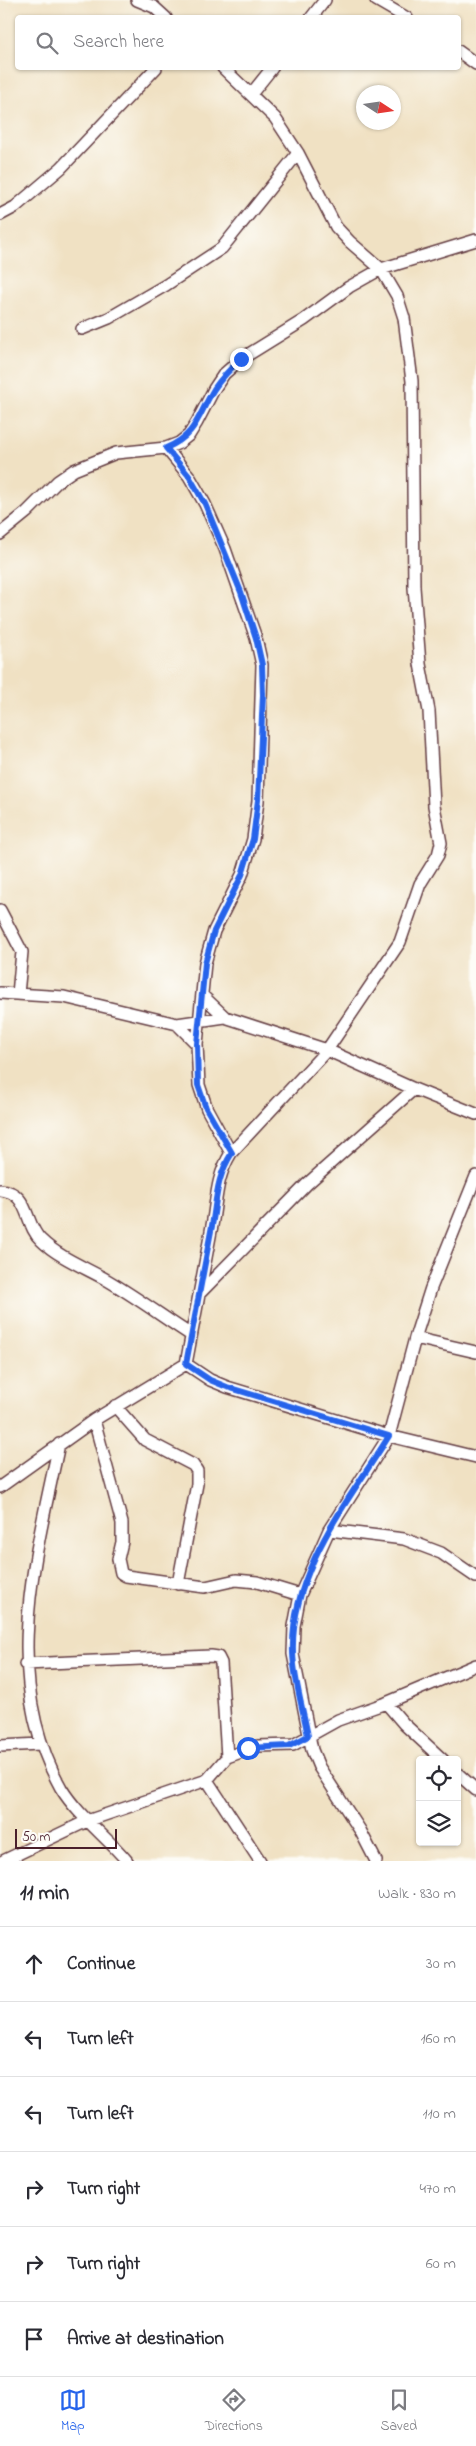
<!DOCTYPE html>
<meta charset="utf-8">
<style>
body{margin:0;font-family:"Indie Flower",sans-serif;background:#f2f2f3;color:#2b2b33}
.controls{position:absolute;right:15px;bottom:15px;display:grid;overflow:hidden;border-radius:5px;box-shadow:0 1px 4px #0004}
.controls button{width:45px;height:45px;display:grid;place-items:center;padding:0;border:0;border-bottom:1px solid #e1e1e2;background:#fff;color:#2b2b33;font:25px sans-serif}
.compass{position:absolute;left:356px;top:85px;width:45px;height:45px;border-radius:50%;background:#fff;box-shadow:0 1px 4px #0004;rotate:102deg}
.scale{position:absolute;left:15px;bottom:12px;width:102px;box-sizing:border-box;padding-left:5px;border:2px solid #4a1f2b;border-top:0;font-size:14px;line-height:18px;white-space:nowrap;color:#4a1f2b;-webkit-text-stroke:4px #fdfcf7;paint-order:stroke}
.stop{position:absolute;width:15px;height:15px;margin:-11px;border:4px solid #2563eb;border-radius:50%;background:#fff}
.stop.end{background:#2563eb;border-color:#fff;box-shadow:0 1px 5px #0008}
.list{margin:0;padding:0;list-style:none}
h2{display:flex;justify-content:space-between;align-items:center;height:65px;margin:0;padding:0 20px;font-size:21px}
h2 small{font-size:16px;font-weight:400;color:#7c7c81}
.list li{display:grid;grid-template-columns:32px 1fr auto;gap:15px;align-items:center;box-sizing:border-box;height:75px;padding:0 20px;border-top:1px solid #e1e1e2}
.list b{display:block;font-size:19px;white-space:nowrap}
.list em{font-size:16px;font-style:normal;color:#7c7c81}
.icon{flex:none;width:28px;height:28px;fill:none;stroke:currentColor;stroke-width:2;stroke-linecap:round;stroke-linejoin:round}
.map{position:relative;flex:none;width:476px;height:1861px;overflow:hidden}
.search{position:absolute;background:#fff;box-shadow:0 1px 4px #0004;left:15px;right:15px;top:15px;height:55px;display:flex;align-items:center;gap:12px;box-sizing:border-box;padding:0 18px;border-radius:5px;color:#7c7c81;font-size:19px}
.sheet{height:515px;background:#fff}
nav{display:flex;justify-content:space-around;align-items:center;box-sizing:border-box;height:70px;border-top:1px solid #e1e1e2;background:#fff;font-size:14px;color:#7c7c81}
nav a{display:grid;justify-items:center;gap:2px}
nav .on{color:#2563eb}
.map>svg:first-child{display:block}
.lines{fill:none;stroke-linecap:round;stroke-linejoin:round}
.street-casing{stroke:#633c42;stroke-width:14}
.street{stroke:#fff;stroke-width:11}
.route{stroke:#2563eb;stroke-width:6}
</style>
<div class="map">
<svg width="476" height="1861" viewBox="0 0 476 1861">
<rect width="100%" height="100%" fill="#fdfcf7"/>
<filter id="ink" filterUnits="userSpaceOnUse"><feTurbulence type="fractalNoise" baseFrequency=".02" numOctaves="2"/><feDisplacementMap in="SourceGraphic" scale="10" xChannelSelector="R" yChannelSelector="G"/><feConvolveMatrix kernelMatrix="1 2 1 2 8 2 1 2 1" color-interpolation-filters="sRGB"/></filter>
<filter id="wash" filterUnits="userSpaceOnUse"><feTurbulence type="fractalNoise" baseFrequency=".0096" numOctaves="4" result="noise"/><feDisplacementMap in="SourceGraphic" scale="20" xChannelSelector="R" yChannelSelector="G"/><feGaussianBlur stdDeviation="1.12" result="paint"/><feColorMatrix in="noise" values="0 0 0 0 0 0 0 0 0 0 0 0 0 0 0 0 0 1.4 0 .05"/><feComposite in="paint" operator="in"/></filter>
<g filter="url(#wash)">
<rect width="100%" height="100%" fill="#f0e1c3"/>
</g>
<g filter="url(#ink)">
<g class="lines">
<g class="street-casing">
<path id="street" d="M137,0L154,7L166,18
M376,0L407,18
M311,18L325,0
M458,51L476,64
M252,93L272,68
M0,215L15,207L61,168L156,68
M82,329L109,318L166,285L222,248L298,153
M166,448L189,476L205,504L225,549L256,638L262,665L258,801L253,839L242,875L214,931L205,963L197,1044L199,1085L207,1109L231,1153
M0,534L27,512L58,481L74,470L116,453L166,448L179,443L189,435L197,422L214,389L224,374L241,359L304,320L349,287L381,269L476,240
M0,910L22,952L18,994
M0,993L64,997L177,1024L225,1017L327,1050L414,1089L476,1114
M203,996L225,1017
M177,1024L197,1044
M0,1190C30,1192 24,1224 41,1240C58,1257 86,1268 107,1280C136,1297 163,1317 191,1335
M199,1294L307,1184L414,1089
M415,1338L476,1352
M186,1364L210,1380L227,1387L389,1436L476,1457
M115,1406L145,1440L193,1465L197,1471V1484L178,1584
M94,1420L122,1523V1542L118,1559L121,1573L126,1576L205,1587L236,1580L257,1582L300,1595
M59,1444C35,1559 0,1678 61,1788C78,1816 106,1836 127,1861
M0,1487L94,1420L186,1364C194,1320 203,1275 211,1231C217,1202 215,1179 231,1153L327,1050L400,942L420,884L438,855L441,843L434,806L429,711L420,664L414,587L412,381L404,318L397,296L381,269L350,242L336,227L298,153L275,118L223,68
M329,1530L404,1539L441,1553L476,1577
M25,1664L211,1656L218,1657L221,1663L227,1757
M386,1703L404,1724L443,1760
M0,1746L40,1744
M457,1773L476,1790
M207,1780L260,1861
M3,1861L87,1821L207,1780L227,1757L258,1746L293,1745L338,1720L386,1703L476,1665
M376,1861L360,1830L319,1767L312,1750L293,1654L294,1626L300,1595L329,1530L389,1436L415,1338L431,1288L476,1176"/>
</g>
<use href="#street" class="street"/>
</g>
</g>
<g class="lines" filter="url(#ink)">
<path class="route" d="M241,359C231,368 222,377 214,389C198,415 197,435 166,448L189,476L205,504L241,592L256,638L262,665L263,695L258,800L253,839L242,875L214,931L205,963L197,1044L198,1085L206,1108L232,1153C215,1179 217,1202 211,1231C203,1275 194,1320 186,1364L210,1380L227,1387L389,1436C348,1502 290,1571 293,1653C294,1680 303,1709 308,1736L289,1746L248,1748"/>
</g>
</svg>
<div class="controls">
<button><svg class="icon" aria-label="locate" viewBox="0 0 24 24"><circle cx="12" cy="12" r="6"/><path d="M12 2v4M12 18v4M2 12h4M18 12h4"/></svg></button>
<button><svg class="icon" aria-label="layers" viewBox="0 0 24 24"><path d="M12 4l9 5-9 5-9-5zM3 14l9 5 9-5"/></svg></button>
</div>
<svg class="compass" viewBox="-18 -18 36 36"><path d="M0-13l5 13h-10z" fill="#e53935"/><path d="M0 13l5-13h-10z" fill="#7c7c81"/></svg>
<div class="scale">50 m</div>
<div class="stop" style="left:248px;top:1748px"></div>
<div class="stop end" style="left:241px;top:359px"></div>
<div class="search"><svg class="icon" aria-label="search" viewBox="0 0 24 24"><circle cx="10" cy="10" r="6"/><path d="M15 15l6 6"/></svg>Search here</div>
</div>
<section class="sheet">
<h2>11 min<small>Walk · 830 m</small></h2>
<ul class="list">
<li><svg class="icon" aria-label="ahead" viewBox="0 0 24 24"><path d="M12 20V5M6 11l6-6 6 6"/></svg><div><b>Continue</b></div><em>30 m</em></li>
<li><svg class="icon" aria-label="left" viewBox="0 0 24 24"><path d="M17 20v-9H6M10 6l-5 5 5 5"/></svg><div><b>Turn left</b></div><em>160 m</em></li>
<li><svg class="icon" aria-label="left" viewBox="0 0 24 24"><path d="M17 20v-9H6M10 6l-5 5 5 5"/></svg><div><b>Turn left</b></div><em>110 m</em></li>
<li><svg class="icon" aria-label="right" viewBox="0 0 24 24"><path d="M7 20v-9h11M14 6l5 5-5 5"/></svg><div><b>Turn right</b></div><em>470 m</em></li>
<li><svg class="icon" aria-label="right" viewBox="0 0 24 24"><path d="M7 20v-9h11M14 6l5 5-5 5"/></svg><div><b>Turn right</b></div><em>60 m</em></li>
<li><svg class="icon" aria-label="arrive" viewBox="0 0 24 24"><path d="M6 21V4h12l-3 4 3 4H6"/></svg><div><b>Arrive at destination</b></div></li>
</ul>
</section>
<nav>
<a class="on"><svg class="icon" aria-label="map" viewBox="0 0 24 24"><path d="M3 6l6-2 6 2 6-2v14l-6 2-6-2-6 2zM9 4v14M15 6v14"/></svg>Map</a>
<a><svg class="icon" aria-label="directions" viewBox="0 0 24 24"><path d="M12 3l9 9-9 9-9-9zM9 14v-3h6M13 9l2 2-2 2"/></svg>Directions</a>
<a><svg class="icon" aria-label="saved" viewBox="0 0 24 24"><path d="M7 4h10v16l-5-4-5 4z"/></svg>Saved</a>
</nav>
